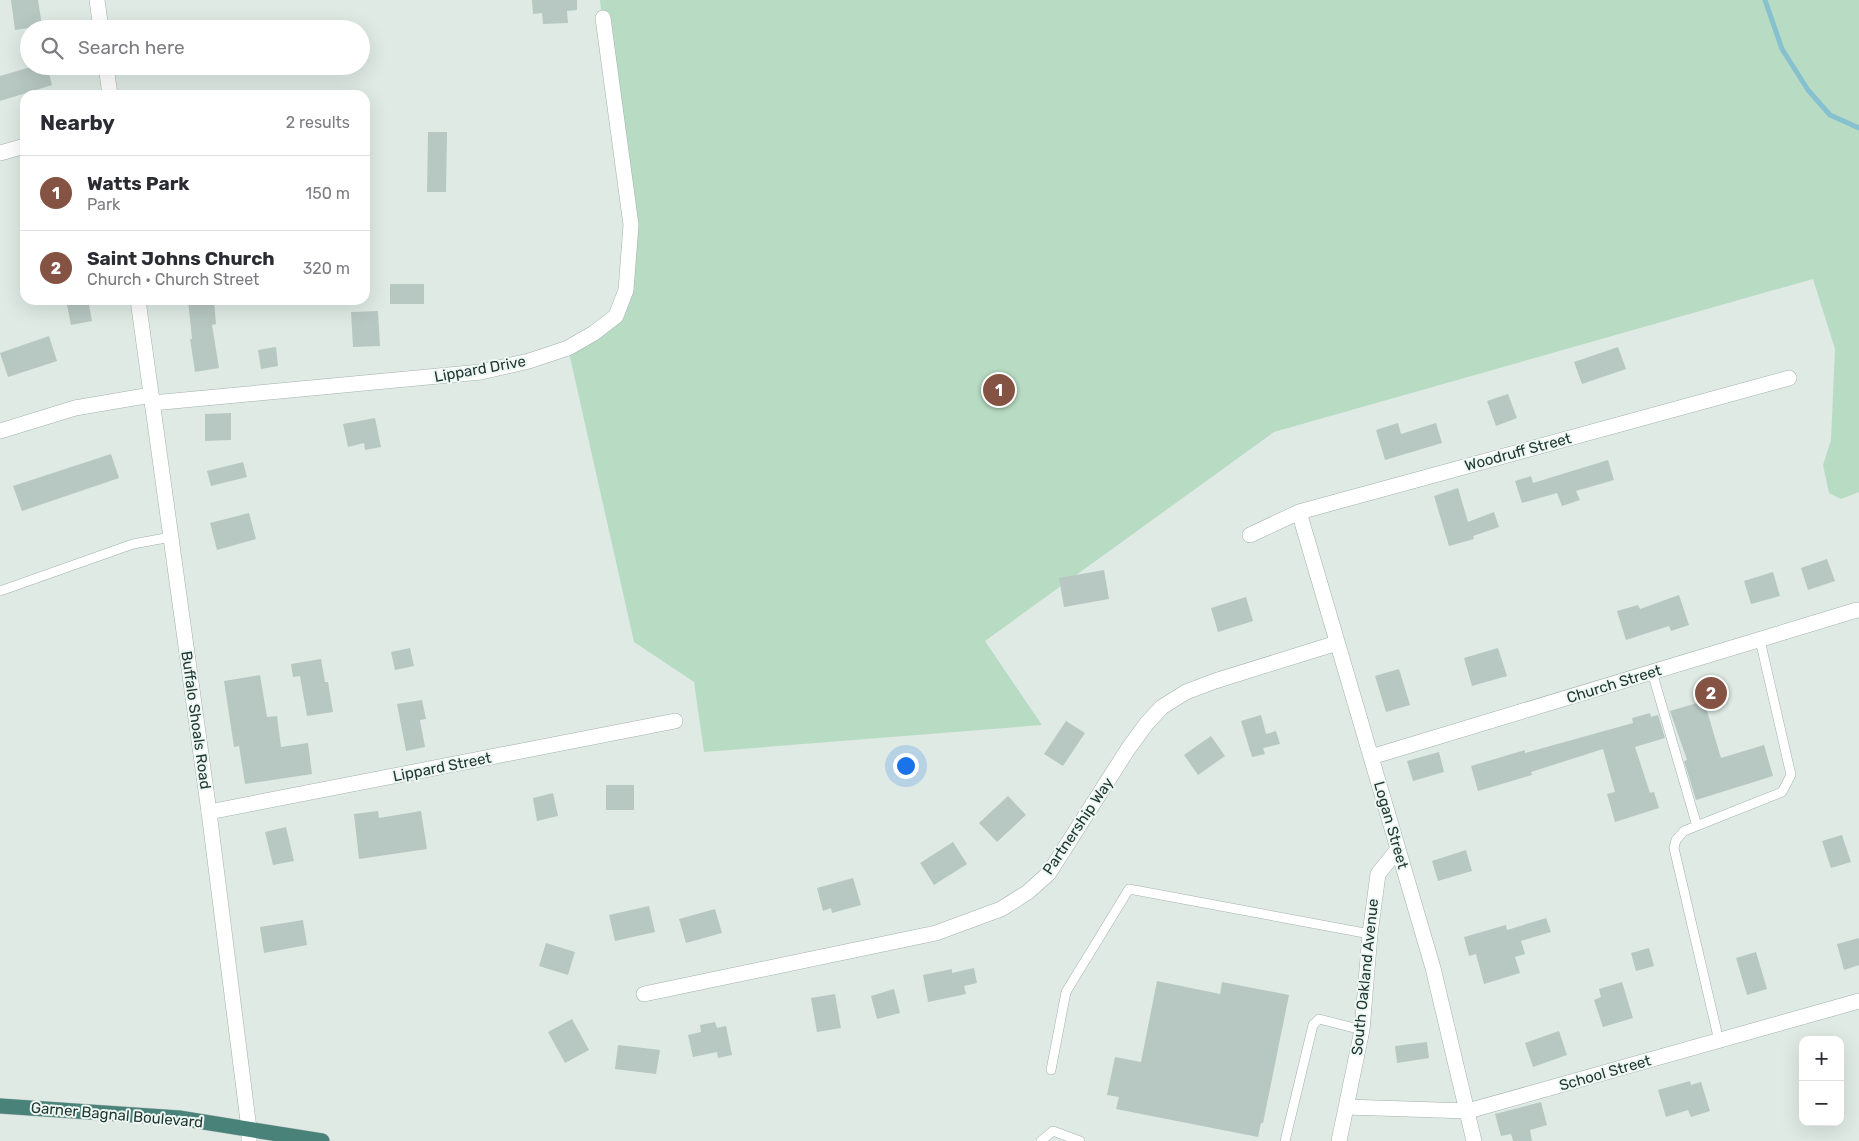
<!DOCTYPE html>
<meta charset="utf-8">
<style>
body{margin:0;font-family:Rubik,sans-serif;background:#f7f7f7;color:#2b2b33}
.controls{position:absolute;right:15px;bottom:15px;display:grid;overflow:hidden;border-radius:10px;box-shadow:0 5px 20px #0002}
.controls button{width:45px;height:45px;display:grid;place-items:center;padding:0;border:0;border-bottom:1px solid #e1e1e2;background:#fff;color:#2b2b33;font:25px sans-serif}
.you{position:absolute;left:905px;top:765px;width:18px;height:18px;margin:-12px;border:4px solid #fff;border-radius:50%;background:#1a73e8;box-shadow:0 0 0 8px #1a73e833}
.badge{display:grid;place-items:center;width:32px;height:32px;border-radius:50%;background:#845343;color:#fff;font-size:16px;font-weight:700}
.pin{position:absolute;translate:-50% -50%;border:2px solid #fff;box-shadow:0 1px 5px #0006}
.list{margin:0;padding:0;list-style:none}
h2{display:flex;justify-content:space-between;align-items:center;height:65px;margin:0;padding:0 20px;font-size:21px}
h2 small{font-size:16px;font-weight:400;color:#7c7c81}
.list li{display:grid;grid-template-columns:32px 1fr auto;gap:15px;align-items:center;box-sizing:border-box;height:75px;padding:0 20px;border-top:1px solid #e1e1e2}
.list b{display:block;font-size:19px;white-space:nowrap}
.list p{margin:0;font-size:16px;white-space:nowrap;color:#7c7c81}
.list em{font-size:16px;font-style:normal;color:#7c7c81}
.icon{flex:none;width:28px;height:28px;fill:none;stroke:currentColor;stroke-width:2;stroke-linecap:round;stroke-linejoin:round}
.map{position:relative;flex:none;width:1859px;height:1141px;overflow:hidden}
.search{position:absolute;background:#fff;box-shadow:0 5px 20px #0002;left:20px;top:20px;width:350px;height:55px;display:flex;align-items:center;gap:12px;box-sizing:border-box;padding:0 18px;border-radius:28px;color:#7c7c81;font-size:19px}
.panel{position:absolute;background:#fff;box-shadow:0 5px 20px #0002;left:20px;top:90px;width:350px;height:215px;border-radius:15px}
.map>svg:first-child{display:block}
.green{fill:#b8dbc3}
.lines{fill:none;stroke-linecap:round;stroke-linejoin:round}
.stream{stroke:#87c0cf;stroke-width:5}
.building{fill:#b7c7c2}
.service-casing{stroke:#a2b1ac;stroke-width:10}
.minor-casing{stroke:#a2b1ac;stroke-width:16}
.tertiary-casing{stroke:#a2b1ac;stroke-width:16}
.trunk-casing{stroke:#bcc4c2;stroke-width:16}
.service{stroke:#fff;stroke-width:9}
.minor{stroke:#fff;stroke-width:15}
.tertiary{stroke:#fff;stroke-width:15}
.trunk{stroke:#488278;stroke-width:15}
.labels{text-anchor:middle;stroke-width:4;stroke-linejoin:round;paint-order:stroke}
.street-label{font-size:15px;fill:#203934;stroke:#eff7f3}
</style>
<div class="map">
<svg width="1859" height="1141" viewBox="0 0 1859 1141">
<rect width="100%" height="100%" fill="#dfeae5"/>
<path class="green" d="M600,0H1859V492L1841,499L1829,493L1823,465L1831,440L1835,349L1813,279L1274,432L985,641L1042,725L704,752L694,682L634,642L568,348L616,316L629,265Z"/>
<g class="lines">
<path class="stream" d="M1765,0L1782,49L1808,90L1830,115L1859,128"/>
</g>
<path class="building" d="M11,0H38L42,26L15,30Z
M532,0H577V10L567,11L568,23L543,24L542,13L533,14Z
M34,66H47L52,85L0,101V76Z
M428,132H447L446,192H427Z
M390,284H424V304H390Z
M66,300H88L92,321L71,325Z
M188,300H214L216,324L212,325L219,368L195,372L190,339H192Z
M378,311L380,346L353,347L351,312Z
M49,336L57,361L8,377L0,353Z
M276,347L278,366L261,369L258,350Z
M1618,347L1626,369L1582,384L1574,362Z
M1508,394L1517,418L1496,426L1487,401Z
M231,413V440L205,441V414Z
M375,418L381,447L365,450L364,443L348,447L343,424Z
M1398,423L1401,434L1436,423L1442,443L1385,460L1376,430Z
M111,454L119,478L22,511L13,486Z
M1608,460L1614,480L1576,491L1580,500L1562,506L1557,493L1522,503L1515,481L1531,476L1533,483Z
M243,462L247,477L211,486L207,471Z
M1458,488L1468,522L1494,512L1499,527L1473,536L1474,539L1449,546L1434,496Z
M249,513L256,539L217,550L210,523Z
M1827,559L1835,581L1808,590L1801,568Z
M1104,570L1109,599L1064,607L1059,578Z
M1773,572L1780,596L1751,604L1744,581Z
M1679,595L1689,625L1671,631L1669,626L1626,640L1617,611L1638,605L1640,609Z
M1246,597L1253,621L1218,632L1211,608Z
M410,648L414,666L395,670L391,652Z
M1498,648L1507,676L1472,686L1464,658Z
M321,659L325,682H328L333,712L307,716L300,676L293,677L291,664Z
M1399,669L1410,705L1386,712L1375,676Z
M260,675L267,717L277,716L281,747L308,743L312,774L245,784L239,746L234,747L224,681Z
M422,700L426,719L420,720L425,747L406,751L397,704Z
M1704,701L1721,758L1764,745L1773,776L1696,800L1684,761L1687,760L1670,711Z
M1650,713L1651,717L1658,715L1665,738L1635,747L1650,793L1654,792L1659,808L1615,822L1607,794L1615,792L1603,749L1531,772L1532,775L1478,791L1471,766L1525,750V753L1633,723L1632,718Z
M1261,715L1266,734L1276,731L1280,744L1263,748L1265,754L1252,757L1241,721Z
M1066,721L1085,733L1063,766L1044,754Z
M1211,736L1225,756L1198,775L1184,755Z
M1439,752L1444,772L1413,781L1407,761Z
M606,785H634V810H606Z
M553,793L558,816L537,821L533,798Z
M1008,796L1026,815L997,842L979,823Z
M378,811L379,818L421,811L427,849L359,859L354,814Z
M286,827L294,861L273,865L265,832Z
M1842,835L1851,862L1831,868L1822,841Z
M953,842L967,864L934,885L920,863Z
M1466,850L1472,871L1438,881L1432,861Z
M853,878L861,905L832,913L831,908L823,911L817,888Z
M649,906L655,932L615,941L609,915Z
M715,909L722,933L686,943L679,919Z
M1546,918L1551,932L1521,941L1525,954L1515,957L1520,973L1484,984L1476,954L1469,956L1464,937L1506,925L1507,930Z
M303,920L307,945L264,953L260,927Z
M1859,938V965L1844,970L1837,944Z
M546,943L575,952L568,975L539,966Z
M1649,948L1654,966L1636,971L1631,953Z
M1756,952L1767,989L1747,995L1736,958Z
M974,968L977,983L964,986L966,994L928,1002L923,975L952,969V973Z
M1157,981L1220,994L1222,982L1289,995L1263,1123H1261L1258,1137L1116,1109L1119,1097L1107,1095L1115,1057L1141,1062Z
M1622,982L1633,1018L1603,1027L1594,1000L1601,997L1599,989Z
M894,989L900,1013L877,1019L871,996Z
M835,994L841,1028L817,1032L811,998Z
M572,1019L589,1050L565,1063L548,1032Z
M715,1022L717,1028L726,1026L732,1055L718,1058L717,1052L693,1057L688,1035L701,1032L700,1025Z
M1559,1031L1567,1055L1533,1067L1525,1043Z
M1427,1042L1429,1058L1397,1063L1395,1046Z
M618,1045L660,1050L656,1074L615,1069Z
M1690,1081L1691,1085L1701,1082L1710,1111L1691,1117L1688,1110L1666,1117L1658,1090Z
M1541,1102L1547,1125L1530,1130L1532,1141H1513L1511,1134L1501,1136L1495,1114Z"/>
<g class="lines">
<g class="service-casing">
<path id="service" d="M0,591L133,544L171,537
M1652,672L1697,826
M1719,1041L1674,848L1676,840L1684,831L1782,792L1791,775L1760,640
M1051,1070L1066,992L1129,889L1370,934
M1041,1141L1053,1131L1080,1141
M1285,1141L1313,1025L1319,1019L1362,1030"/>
</g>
<g class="minor-casing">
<path id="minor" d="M0,153L25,146
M152,403L481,372L529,361L568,348L594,333L616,316L626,290L631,225L603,18
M0,431L75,408L151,395
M1299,512L1433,968L1474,1141
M1250,535L1299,512L1789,378
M1371,757L1857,610
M209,812L675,721
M644,994L936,933L1001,909L1028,892L1049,873L1128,749L1147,723L1162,707L1186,692L1215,681L1337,643
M1346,1107L1468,1111L1859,1001
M1339,1141L1362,1030L1370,934L1378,874L1398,849"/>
</g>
<g class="tertiary-casing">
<path id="tertiary" d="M97,0L101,29
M106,66L110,95
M138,300L209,812L249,1129V1141"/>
</g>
<g class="trunk-casing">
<path id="trunk" d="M0,1106L179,1118L322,1141"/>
</g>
<use href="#service" class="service"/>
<use href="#minor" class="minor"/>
<use href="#tertiary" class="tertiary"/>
<use href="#trunk" class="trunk"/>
</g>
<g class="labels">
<g class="street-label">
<text transform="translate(480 369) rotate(-10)" y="5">Lippard Drive</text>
<text transform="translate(1518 452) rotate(-15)" y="5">Woodruff Street</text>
<text transform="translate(1614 684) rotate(-17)" y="5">Church Street</text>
<text transform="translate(196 720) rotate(82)" y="5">Buffalo Shoals Road</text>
<text transform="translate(442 767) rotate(-11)" y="5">Lippard Street</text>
<text transform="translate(1391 825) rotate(74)" y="5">Logan Street</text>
<text transform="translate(1078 826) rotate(-56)" y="5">Partnership Way</text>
<text transform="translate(1365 977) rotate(-84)" y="5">South Oakland Avenue</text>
<text transform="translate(1605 1073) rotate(-16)" y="5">School Street</text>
<text transform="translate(117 1115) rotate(5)" y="5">Garner Bagnal Boulevard</text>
</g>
</g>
</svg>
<div class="controls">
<button>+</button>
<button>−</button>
</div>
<div class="you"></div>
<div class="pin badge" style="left:999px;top:390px">1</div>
<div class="pin badge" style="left:1711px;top:693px">2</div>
<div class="search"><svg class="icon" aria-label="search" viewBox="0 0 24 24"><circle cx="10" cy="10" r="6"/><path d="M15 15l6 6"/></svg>Search here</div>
<section class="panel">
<h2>Nearby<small>2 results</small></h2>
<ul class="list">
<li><span class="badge">1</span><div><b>Watts Park</b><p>Park</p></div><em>150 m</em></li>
<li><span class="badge">2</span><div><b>Saint Johns Church</b><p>Church · Church Street</p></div><em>320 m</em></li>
</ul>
</section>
</div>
